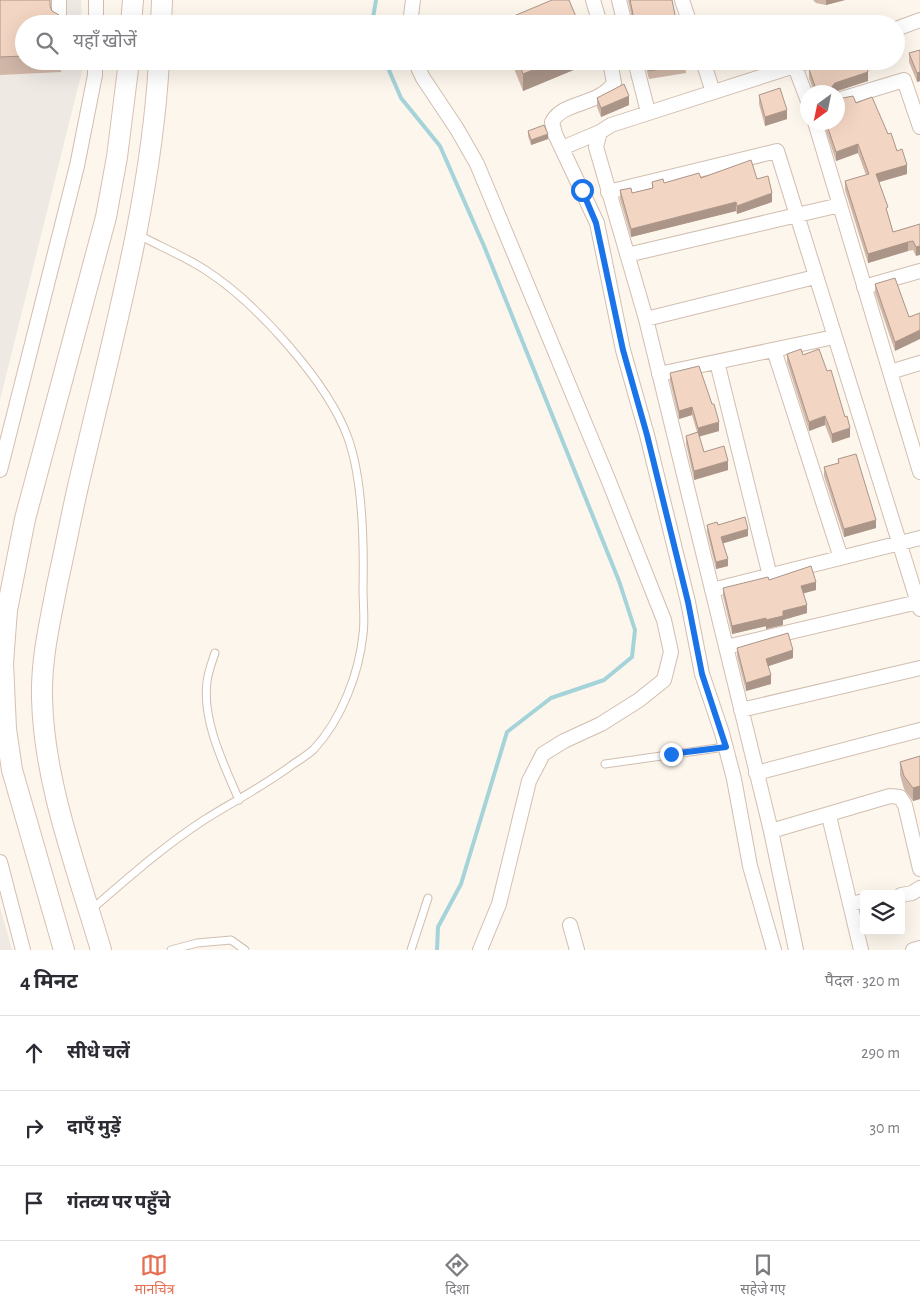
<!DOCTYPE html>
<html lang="hi">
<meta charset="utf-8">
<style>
body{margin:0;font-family:"Alegreya Sans","Noto Sans Devanagari",sans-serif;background:#f7f7f7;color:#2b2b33}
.controls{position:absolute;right:15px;bottom:15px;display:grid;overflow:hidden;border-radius:5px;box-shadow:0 5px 20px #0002}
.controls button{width:45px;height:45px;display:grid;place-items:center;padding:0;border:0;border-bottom:1px solid #e1e1e2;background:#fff;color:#2b2b33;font:25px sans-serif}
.compass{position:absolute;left:800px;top:85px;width:45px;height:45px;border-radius:50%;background:#fff;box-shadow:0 5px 20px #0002;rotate:213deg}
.stop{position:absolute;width:15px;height:15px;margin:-11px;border:4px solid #1a73e8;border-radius:50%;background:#fff}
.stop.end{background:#1a73e8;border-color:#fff;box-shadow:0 1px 5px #0008}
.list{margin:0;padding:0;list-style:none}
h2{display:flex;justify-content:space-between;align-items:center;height:65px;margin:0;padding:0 20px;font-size:21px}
h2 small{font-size:16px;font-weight:400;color:#7c7c81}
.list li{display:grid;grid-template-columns:32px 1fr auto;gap:15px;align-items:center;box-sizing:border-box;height:75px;padding:0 20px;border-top:1px solid #e1e1e2}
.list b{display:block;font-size:19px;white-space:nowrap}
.list em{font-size:16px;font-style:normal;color:#7c7c81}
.icon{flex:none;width:28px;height:28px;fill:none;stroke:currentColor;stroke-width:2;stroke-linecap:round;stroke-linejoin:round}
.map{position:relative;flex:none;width:920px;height:950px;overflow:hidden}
.search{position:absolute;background:#fff;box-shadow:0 5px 20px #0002;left:15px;right:15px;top:15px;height:55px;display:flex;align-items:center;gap:12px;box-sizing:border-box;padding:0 18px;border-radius:28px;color:#7c7c81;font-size:19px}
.sheet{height:290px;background:#fff}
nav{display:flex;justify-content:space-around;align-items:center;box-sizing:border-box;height:70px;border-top:1px solid #e1e1e2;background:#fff;font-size:14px;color:#7c7c81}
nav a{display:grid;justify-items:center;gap:2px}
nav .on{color:#e76f51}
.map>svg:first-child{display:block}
.industrial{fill:#efe9e4}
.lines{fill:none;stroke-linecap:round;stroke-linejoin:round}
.stream{stroke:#a5d3da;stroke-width:4}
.lane-casing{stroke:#d1beb0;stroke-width:9}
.street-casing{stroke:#d1beb0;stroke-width:16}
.secondary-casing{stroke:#d6c0b0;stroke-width:22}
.lane{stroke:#fff;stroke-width:7}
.street{stroke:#fff;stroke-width:14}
.secondary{stroke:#fff;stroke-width:20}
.wall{fill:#d1b7a8}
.shaded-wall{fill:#aa9588}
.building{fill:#f3d5c3;stroke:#aa9588}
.route{stroke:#1a73e8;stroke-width:6}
</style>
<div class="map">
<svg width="920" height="950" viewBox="0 0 920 950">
<rect width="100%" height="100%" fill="#fdf6ec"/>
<path class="industrial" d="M0,0H81L82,24H24V61H83V67L0,400Z
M0,907L12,950H0Z"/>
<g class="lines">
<path class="stream" d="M372,24L376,0
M385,61L401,98L440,146L484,246L619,581L635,630L632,657L604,680L551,698L507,732L461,884L438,927L437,950"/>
<g class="lane-casing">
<path id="lane" d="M215,653C212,662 208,672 207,682C202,721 224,765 239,800
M605,764L725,747
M92,909C128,878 164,846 204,820C234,801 264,786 292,765C299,760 308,755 314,749C341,720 359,674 363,634C365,620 363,604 363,589C364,544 363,480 348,438C328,382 256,303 207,271C186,257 161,247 139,235
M171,950L197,943L231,940L245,950
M411,950L428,898"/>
</g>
<g class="street-casing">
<path id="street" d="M59,0V24
M593,0L600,24
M619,0L625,24
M682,0L690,24
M96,24V0
M410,24L413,0
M896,29L920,20
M415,61L423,78L457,129L477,164L608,479L664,620L671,652L664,680L639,700L601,724L564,741L543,754L529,781L499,904L480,950
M610,61L614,83C597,107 564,100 552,122L555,134L597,223L623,350L647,435L688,602L702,674L722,733L734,779L750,866L774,950
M635,61L648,112
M703,61L713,92
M795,67L808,101
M838,100L904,80L920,127
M815,122L920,472
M600,132L596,147L646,319L771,831L796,950
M562,148L600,132L611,125L810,61
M608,192L777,151L920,609
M627,255L840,205
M864,287L920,271
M646,319L815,277
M774,350L841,558
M717,362L770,576
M890,372L920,363
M659,374L834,337
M0,470L77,166L95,75V61
M712,590L920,538
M726,647L918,602
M741,710L920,668
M756,773L920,730
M829,816L861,950
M771,831L890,796L900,797L905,805L920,869
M0,862L23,950
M901,895L912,893L920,888
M850,904L864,901
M570,925L577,950
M913,950L920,948"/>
</g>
<g class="secondary-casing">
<path id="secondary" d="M131,24L133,0
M161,24L162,0
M64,950L12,770L6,729L3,663L7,610L25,519L106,217L117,157L129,61
M101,950C77,868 44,784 42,698C41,659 50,622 57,585C64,554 70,522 77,491C109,350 151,207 159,61"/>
</g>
<use href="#lane" class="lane"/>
<use href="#street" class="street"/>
<use href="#secondary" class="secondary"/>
</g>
<path class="wall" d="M0,0L24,24V61H61V72L0,75Z
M628,0H672L677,24H631L632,18Z
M813,0H845L826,5L816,3Z
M920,50V81L917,82L909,62V53Z
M511,61H588V64L523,91Z
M644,61H685L686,73L649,79Z
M809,69L868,81L834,92H814L809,78Z
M759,95L787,119L765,126L759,104Z
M597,98L629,105L601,117L597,107Z
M856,103L888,134L897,151L907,174L879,182L893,232L920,224L916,256L913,250L908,251L868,263L845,190V181L866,175L858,153L836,161L823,122H838Z
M528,131L548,139L531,145L528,136Z
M701,178L757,179L772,202L737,214L736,211L631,237L620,199V190L632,193L652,188V182L664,183Z
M875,284L909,317L895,351L875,293Z
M787,354L850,437L832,443L825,425L809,431L787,362Z
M670,373L719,431L699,436L704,452L728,470L694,480L686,444V436L697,432L692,415L679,419L670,381Z
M838,459L876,528L844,537L824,476V467L838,463Z
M707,525H718L748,536L723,543L728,566L716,569L707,532Z
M769,580L816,590L804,593L807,613L783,620V625L766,629V626L732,634L723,596V588Z
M737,648L793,658L768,666L771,684L746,691L737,656Z
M920,756V799L913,801L904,789L900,775V762Z"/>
<path class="shaded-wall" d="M826,0H845L826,5Z
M554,61H588V64L523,91V74Z
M868,72V81L834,92H830V89L835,83Z
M920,72V81L917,82V73Z
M629,96V105L601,117V108Z
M787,110V119L765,126V117Z
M548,134V139L531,145V140Z
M858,144V153L836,161V152Z
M907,165V174L876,183V174Z
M772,193V202L737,214V206Z
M736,202V211L631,237V229Z
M908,242V251L868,263V254Z
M920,246V255L916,256V247Z
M920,330V339L895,351V342Z
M692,407V415L679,419V411Z
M825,416V425L809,431V422Z
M719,422V431L698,437V428Z
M850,428V437L832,443V434Z
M728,461V470L694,480V471Z
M876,520V528L844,537V529Z
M748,529V536L721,544V537Z
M728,559V566L716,569V562Z
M816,582V590L801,594V586Z
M807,605V613L783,620V625L766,629V620L783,611Z
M766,618V626L732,634V626Z
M793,650V658L766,667V659Z
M771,675V684L746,691V683Z
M920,786V799L913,801V788Z"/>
<path class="building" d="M0,0H50V6L52,11L59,15V24H24V56L0,57Z
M552,0H569L579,24H503L502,21Z
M630,0H672L677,24H632L631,22L633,14Z
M920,50V72L917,73L909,53Z
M518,61H554L523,74Z
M646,61H685L686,65L649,71Z
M829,61H865L868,72L835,83L830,89V92H817L809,69Z
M624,84L629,96L601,108L597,98Z
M780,88L787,110L765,117L759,95Z
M853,96L856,103L872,97L888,134L891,133L897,151L902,149L907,165L876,174L888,207L886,208L893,232L920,224V246L916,247L913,241L908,242L868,254L845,181L869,174L858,144L836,152L826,122H838V99Z
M544,125L548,134L531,140L528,131Z
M751,160L757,179L768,176L772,193L737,206L736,202L631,229L620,190L631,188L632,193L653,188L652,182L663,179L664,183L699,173L701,178Z
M895,278L909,317L920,313V330L895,342L875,284Z
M801,349L803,355L819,349L827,371L831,370L845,417L847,416L850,428L832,434L825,416L809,422L787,354Z
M699,366L712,404H714L719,422L698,428L692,407L679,411L670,373Z
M698,432L704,452L724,446L728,461L694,471L686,436Z
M856,454L876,520L844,529L824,467L839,463L838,459Z
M745,517L748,529L721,537L728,559L716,562L707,525L717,522L718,525Z
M811,566L816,582L801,586L807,605L783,611V616L766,620V618L732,626L723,588L768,577L769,580Z
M788,633L793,650L766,659L771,675L746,683L737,648Z
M920,756V786L913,788L904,776L900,762Z"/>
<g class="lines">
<path class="route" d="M582,190L596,223L623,350L647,435L688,602L702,674L726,747L671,754"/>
</g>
</svg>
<div class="controls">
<button><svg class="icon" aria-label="layers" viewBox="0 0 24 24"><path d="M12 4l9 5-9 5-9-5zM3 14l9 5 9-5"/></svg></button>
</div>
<svg class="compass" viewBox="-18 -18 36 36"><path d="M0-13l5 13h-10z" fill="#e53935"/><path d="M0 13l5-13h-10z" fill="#7c7c81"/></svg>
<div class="stop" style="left:582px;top:190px"></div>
<div class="stop end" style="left:671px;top:754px"></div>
<div class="search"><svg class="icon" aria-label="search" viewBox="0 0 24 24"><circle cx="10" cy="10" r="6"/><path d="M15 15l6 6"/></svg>यहाँ खोजें</div>
</div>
<section class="sheet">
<h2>4 मिनट<small>पैदल · 320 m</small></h2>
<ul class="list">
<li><svg class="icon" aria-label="ahead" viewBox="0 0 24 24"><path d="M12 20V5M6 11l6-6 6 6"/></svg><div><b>सीधे चलें</b></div><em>290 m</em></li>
<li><svg class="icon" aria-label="right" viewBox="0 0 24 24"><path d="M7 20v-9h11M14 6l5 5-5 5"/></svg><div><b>दाएँ मुड़ें</b></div><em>30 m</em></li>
<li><svg class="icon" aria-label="arrive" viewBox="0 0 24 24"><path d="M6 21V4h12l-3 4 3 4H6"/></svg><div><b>गंतव्य पर पहुँचे</b></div></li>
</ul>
</section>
<nav>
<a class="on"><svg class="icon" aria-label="map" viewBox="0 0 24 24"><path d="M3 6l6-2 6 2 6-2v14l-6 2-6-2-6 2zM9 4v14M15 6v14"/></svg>मानचित्र</a>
<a><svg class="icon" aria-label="directions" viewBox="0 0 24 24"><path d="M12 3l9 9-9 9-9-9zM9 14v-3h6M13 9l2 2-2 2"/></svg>दिशा</a>
<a><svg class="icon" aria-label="saved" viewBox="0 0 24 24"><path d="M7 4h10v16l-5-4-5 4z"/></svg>सहेजे गए</a>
</nav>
